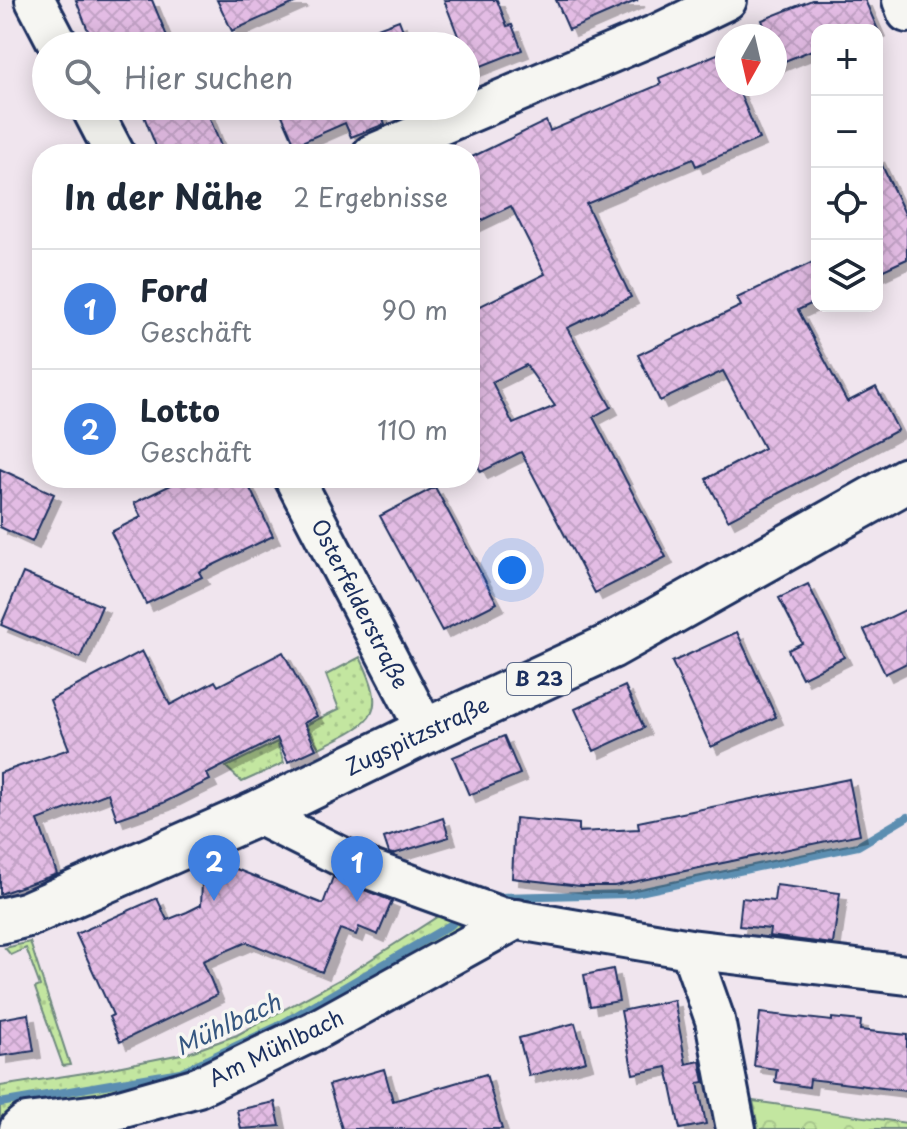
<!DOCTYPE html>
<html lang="de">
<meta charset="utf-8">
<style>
body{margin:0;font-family:"Playpen Sans",sans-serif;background:#f6f6f7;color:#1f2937}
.controls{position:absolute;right:24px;top:24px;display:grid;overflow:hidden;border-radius:16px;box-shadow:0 4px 20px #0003}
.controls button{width:72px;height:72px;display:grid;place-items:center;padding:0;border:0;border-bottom:2px solid #e0e1e3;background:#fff;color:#1f2937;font:40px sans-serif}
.compass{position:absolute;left:715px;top:24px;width:72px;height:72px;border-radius:50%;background:#fff;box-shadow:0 4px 20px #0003;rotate:188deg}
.you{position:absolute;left:512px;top:570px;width:28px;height:28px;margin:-20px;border:6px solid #fff;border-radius:50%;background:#1a73e8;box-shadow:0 0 0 12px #1a73e833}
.badge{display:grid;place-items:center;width:52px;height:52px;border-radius:50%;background:#c8321e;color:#fff;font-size:26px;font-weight:700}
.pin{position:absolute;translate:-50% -66px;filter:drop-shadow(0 2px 4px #0008)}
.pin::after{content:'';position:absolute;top:42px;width:28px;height:24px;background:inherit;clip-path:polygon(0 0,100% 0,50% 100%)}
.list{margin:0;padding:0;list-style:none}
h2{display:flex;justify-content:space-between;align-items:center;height:104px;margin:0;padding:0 32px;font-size:34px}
h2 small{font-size:26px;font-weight:400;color:#747a83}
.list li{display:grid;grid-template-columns:52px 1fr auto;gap:24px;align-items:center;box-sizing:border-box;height:120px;padding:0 32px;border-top:2px solid #e0e1e3}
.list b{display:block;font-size:30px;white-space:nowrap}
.list p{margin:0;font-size:26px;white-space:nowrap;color:#747a83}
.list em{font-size:26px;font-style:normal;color:#747a83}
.icon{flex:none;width:44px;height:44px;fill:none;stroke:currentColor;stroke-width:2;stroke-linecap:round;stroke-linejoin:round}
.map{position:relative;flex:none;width:907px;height:1129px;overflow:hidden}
.search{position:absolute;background:#fff;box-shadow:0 4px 20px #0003;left:32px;top:32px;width:448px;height:88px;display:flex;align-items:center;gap:20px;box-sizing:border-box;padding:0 28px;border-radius:44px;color:#747a83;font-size:30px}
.panel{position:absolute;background:#fff;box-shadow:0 4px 20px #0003;left:32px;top:144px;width:448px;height:344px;border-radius:32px}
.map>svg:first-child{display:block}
.grass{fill:url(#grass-dots);stroke:#6f8a7f;stroke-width:2}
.forest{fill:url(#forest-crowns);stroke:#6f8a7f;stroke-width:2}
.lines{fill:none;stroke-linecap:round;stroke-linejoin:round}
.stream{stroke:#5c8eb1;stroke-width:8}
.building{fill:url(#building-cross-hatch);stroke:#1b2f5e;stroke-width:2;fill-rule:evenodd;filter:url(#shadow)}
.minor-casing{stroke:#1b2f5e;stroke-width:44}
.major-casing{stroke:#1b2f5e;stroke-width:50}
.minor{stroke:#f6f6f2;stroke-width:38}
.major{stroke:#f6f6f2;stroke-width:44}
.labels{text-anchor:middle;stroke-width:7;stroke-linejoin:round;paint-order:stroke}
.shield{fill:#f6f6f2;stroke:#5d6b8a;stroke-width:2}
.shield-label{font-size:20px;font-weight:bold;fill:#1b2f5e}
.street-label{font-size:22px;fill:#1b2f5e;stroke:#f6f6f2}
.water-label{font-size:24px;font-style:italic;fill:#365780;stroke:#f6f6f2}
</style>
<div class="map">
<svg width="907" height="1129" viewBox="0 0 907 1129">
<defs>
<pattern id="grass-dots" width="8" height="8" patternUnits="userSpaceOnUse" patternTransform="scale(2)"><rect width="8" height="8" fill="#c3e6a0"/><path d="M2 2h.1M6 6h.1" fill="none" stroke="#a7c68c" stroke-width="1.8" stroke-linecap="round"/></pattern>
<pattern id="forest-crowns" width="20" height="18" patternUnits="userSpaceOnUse" patternTransform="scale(2)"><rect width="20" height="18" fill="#c3e6a0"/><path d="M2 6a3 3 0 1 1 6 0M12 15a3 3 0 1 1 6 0" fill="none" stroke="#a7c68c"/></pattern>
<pattern id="building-cross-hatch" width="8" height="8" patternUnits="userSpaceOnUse" patternTransform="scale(2)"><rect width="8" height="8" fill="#e3bce4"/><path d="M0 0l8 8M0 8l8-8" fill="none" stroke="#c2a2c6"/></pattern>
<filter id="shadow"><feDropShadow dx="7" dy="7" stdDeviation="0" flood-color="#0004"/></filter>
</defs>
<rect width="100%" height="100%" fill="#f0e5ee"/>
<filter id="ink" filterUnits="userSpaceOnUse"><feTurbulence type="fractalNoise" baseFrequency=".0125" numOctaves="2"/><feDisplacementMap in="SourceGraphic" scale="16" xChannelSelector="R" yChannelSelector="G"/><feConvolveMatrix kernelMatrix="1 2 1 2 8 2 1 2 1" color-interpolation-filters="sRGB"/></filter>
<g filter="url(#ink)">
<path class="grass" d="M360,657C390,717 371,722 319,748L306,725L339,709L326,675Z
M277,742L284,763L242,782L226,767Z
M440,915L478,935L304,1032L63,1112L0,1122V1086L97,1071L191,1052L237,1035L339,980Z
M30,942L70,1065L63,1066L35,988L40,986L26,948L11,955L5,948Z"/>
<path class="forest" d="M753,1101L907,1123V1129H758Z"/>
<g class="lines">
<path class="stream" d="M497,897L630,894L858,846L907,817
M0,1103L180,1072L278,1026L452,924"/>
</g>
<path class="building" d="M76,0H152L171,46H94Z
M217,0H301L232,31Z
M444,0H497L507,26L512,25L522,50L471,70L466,57V46H462Z
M556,0H638L569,30Z
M812,0H865L878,30H817V48L775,65V36H768L762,20Z
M399,20L409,46H336L335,44Z
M722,52L727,63V84H736L759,139L696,166L693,159L586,204L631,297L567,328L611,407L593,417L666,557L595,593L521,452L481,472L470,450V311L545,274L511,206L470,226V158L546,121L550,131L661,84L659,78ZM526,365L555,406L513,424L492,382Z
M156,106H205L224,154H159L142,111Z
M278,106H385L379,108L385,124L351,137L345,123L295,145Z
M877,155L907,218V259L877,273Z
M817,260V301L798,310L847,402L876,387L898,430L728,520L706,479L764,448L723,371L660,401L638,355L741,306L737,298Z
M0,469L54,494L32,542L0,527Z
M185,478H245L273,536L199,572L202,577L146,604L111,532L141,517L134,503Z
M435,487L497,603L442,631L380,516Z
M23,573L102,606L80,658L1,625Z
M808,584L844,657L802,678L788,650L802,643L779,598Z
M907,609V663L885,674L864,630Z
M737,632L776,717L711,747L672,662Z
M142,651L170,705L215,681L218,686L283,652L317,716L304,723L316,749L288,762L277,738L207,774L210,780L189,790L163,803L117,819L108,793L38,820L57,874L0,894V773L69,749L50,700Z
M625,686L644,728L594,751L575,709Z
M504,736L520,774L469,795L453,757Z
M849,779L860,834L614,886H580L512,878L515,818L579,824V832L639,829L638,822Z
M443,818L449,837L393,854L389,853L384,838Z
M236,869L323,904L333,877L392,901L378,935L359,927L356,935L340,929L322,972L247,942L203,961L217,995L120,1042L109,1017L113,1015L76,934L157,898L167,920L187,912L201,905L202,883Z
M776,885L840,893L833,944L769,936L770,929L739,926L742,898L774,901Z
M613,969L619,1001L590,1006L584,975Z
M674,1000L686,1064L700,1061L704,1082L698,1083L706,1124L680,1129L667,1067L633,1074L621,1011Z
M760,1013L832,1021V1018L861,1021L860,1030L907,1035V1091L810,1079L809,1087L775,1082L777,1069L754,1066Z
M28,1014L34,1051L0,1056V1019Z
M575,1023L586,1061L529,1076L519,1038Z
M384,1069L393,1101L486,1074L502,1129H342L329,1085Z
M275,1102L280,1126L241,1129L237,1110Z"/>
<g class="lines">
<g class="minor-casing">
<path id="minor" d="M35,0L59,46
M902,0L907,13
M90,106L115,154
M372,154L659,33L727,0
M294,478L426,731
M256,814L360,866L501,917L690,949L907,975
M690,949L715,1020L736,1129
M19,1129L26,1123L106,1113L198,1087L316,1030L517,919"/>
</g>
<g class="major-casing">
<path id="major" d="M0,921L28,914L256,814L426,731L611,646L907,480"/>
</g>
<use href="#minor" class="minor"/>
<use href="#major" class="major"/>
</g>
</g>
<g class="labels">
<rect class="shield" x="507" y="663" width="64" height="32" rx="6"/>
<g class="shield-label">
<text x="539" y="686">B 23</text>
</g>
<g class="street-label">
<text transform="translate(360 604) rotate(63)" y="8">Osterfelderstraße</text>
<text transform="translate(417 736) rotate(-25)" y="8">Zugspitzstraße</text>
<text transform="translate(276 1048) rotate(-26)" y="8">Am Mühlbach</text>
</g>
<g class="water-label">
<text transform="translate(228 1025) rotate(-25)" y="8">Mühlbach</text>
</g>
</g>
</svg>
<div class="controls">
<button>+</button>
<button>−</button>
<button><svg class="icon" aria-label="locate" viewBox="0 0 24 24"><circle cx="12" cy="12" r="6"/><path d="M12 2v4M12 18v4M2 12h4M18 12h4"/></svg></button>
<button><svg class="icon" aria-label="layers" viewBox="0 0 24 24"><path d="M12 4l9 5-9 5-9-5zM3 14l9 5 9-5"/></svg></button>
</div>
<svg class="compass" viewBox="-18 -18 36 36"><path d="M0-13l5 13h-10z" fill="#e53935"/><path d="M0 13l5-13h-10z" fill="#747a83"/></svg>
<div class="you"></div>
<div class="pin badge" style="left:357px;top:902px;background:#3f7fe0">1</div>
<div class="pin badge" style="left:214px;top:901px;background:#3f7fe0">2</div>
<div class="search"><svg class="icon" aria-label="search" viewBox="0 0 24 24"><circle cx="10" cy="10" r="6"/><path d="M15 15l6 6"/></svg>Hier suchen</div>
<section class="panel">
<h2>In der Nähe<small>2 Ergebnisse</small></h2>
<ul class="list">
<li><span class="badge" style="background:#3f7fe0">1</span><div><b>Ford</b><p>Geschäft</p></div><em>90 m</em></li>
<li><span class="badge" style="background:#3f7fe0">2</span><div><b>Lotto</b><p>Geschäft</p></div><em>110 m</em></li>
</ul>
</section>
</div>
